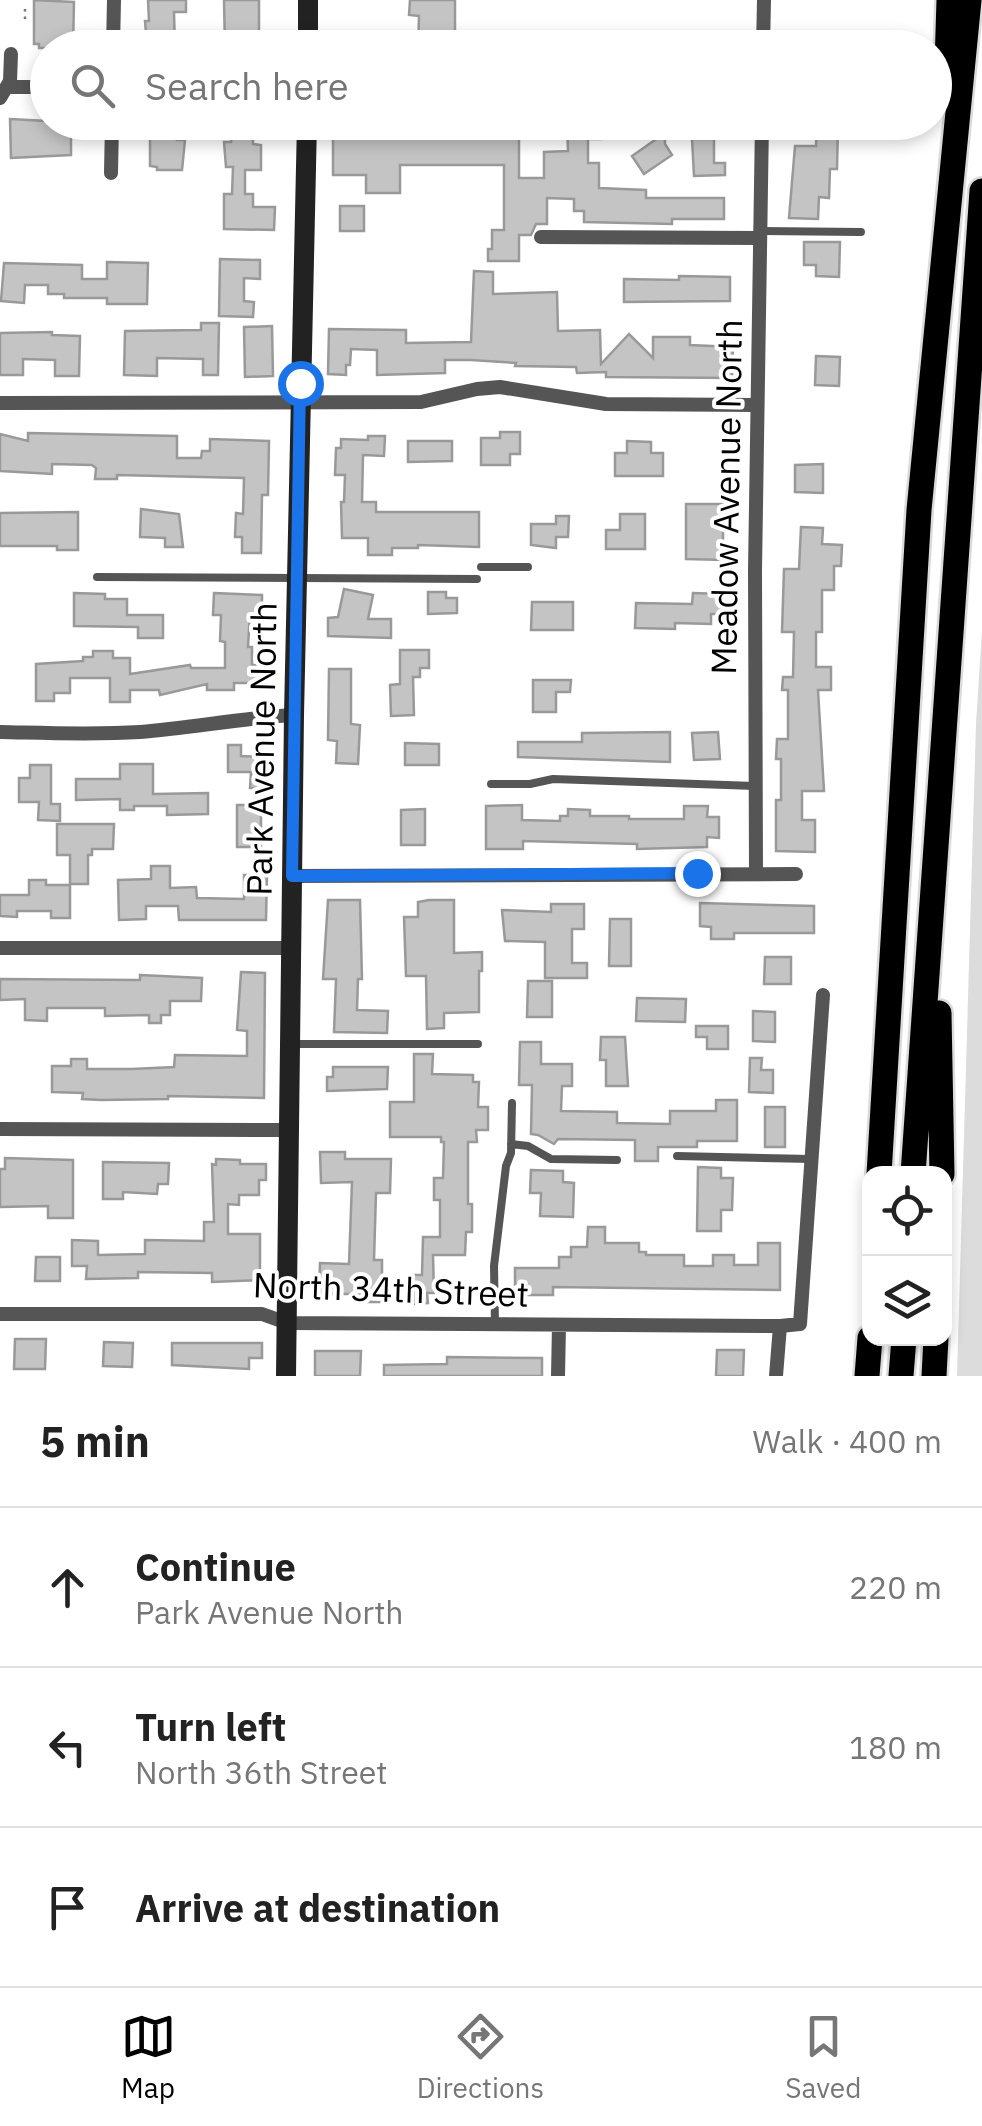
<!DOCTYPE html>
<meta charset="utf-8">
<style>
body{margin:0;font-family:"IBM Plex Sans",sans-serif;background:#f6f6f6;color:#222}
.controls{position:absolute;right:30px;bottom:30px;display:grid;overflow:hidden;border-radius:20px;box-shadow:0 5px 15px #0003}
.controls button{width:90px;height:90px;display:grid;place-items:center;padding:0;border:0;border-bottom:2px solid #e0e0e0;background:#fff;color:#222;font:50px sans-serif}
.stop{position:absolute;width:30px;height:30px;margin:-22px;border:8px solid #1a73e8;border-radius:50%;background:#fff}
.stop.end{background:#1a73e8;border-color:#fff;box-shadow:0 2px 10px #0008}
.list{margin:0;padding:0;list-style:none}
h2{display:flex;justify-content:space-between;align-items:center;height:130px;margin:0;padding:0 40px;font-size:42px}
h2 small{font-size:32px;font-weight:400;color:#767676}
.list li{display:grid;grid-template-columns:65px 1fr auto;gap:30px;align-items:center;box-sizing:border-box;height:160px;padding:0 40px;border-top:2px solid #e0e0e0}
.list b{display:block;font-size:38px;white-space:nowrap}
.list p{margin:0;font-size:32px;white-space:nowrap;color:#767676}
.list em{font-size:32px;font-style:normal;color:#767676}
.icon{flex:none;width:55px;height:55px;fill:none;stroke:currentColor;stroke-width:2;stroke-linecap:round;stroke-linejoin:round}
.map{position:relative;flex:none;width:982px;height:1376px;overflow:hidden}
.search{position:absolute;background:#fff;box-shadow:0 5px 15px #0003;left:30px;right:30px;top:30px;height:110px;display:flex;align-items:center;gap:25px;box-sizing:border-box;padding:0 35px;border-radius:55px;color:#767676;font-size:38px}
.sheet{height:610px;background:#fff}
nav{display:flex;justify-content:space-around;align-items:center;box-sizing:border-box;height:140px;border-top:2px solid #e0e0e0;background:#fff;font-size:28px;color:#767676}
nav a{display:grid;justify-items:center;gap:5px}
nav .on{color:#000}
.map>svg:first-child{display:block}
.green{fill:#dcdcdc}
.building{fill:#c4c4c4;stroke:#999;stroke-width:2.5}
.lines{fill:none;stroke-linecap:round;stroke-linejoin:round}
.highway-casing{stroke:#dbdbdb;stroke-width:30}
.path{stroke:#777;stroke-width:2.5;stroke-dasharray:2.5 5;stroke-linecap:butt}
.lane{stroke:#555;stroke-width:8}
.street{stroke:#555;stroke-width:14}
.secondary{stroke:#222;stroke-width:20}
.highway{stroke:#000;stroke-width:25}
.route{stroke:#1a73e8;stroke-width:12}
.labels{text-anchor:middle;stroke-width:8;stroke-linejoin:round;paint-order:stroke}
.street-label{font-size:35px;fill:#000;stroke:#fff}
</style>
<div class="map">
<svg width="982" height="1376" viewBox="0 0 982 1376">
<rect width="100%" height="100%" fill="#fff"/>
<path class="green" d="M982,630V1376H957L976,724Z"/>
<path class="building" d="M34,0L74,2L73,48H39V44H34Z
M148,0H186V12H174L175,48L139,47V33H146L145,21H149Z
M224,0H259V48H225Z
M410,0H455V48H418L419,16L409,15Z
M10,119L66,122V129H71V155L11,158Z
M150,122H176L177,140H185L182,170H157V167L150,166Z
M233,122H246V133H253V144L261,145V170H245V194H253V207H275L274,230L224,229V194H232L233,167H226L224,142H231Z
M567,122H601V139H588V163H599V188L646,190V198H724V219H672V224L584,222V211H574V199L547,198V224H536L531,235H519V261H488V249H492V230H504V165H400V193H366V175H333V128H364V134H519V178H544V152L568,151Z
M817,122L838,123L837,169H830L829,198L819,197L818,219L789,218L795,146H816Z
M665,133V144L672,155L644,174L632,156Z
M692,139H714V163H725V175L694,176Z
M340,206H364V231H340Z
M804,242H840L839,277L816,276V265H804Z
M220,259L260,260V279L244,278V301L254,302L253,317L219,316Z
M107,262L148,263L147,304H107V298H64V294H48V285H25L24,303L1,301L4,263L82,265V279H107Z
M474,271L493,272V294L557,292L558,331L600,330L601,364L629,334L653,358V337H690V345L733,347L732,378L606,377V372L577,373L576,367L515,366L516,363L471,360H445V373L377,375V350L351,349L350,365H346V375L328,374L329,329L406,330V343L471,342Z
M679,276L730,277V301L624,302V279L679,280Z
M201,323H219L218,375H203V359L157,358V376L124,375L125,331L201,330Z
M272,326L273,376L245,377L244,327Z
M52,332V335L80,336L79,376H55V360L23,359V375H0V333Z
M816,356L840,357L839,386L815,385Z
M500,432H520V454H510V465H481V438H500Z
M28,433L177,436V458H201L202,451H210V439L269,441L268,495H262L261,553H242V537H235L236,513L243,514L244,478L117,475V479H95L96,468L92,465L52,464V474L0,471V434L28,441Z
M368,436H385L384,456L363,455L362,502H376V512H479V547L418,545V548H392V555H368V538H342L341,502H344L345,475H335L336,448H341V439L368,440Z
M408,441H452V461L408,462Z
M627,441L651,442V453H663V476H615V453H627Z
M823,464V493L795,492V465Z
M686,504H723V560L686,559Z
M141,509L179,514L183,547H165V538L140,537Z
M78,512V550H57V546H0V513Z
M620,514H645V549H606V530H620Z
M556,516H569L568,537H556V548L531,545V524H556Z
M801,527L823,528L822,544L842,545L841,566H834V590H822V632H816V667H831V690H818L824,791H802V820H815V852L776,851V800H781V759H776L777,739H788V690H782L783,677H793L794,632H782L784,569H799Z
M344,589L373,595L368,619H391V638L328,636V618L338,617Z
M428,592H446V598H457V613L428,614Z
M74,593L105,594V599H127V615H163V638H138V627L74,626Z
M214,593L262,595V614L250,613L248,647H252V665H263V683H234V690H207V684L160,695L159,690H130V702H110V678H70V693H54V701H36V664L83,661V657H93V651H113V658H130V674L190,665L191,668H225V642L220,641L221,615H213Z
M693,593L721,594L720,614H711V624L675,623V629L635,628L636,603L692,604Z
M532,602H573V630H531Z
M400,650H429V668H420V677H413L414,715L391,716L390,685L400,684Z
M329,669H351V724L360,725L358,764L336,763L337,741L328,740Z
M533,680H571L570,692H556V712H533Z
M670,732V762L518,757V742H582V733Z
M718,732L720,759L694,760L692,733Z
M405,743L439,744V765H405Z
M228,745H241V756L263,757V788H250L251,772H228Z
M120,764H153V794L208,793V814L167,815V806H134V810H120V799L76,800V779H120Z
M30,765H51V804H60V821L38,820L39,802H19V778H30Z
M237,805H261V847H237Z
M522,805V820L560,821V816H568V809L590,810V816H629V819H684V806H708L707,817H719V838L707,837V847L637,849V844L523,841V849H486V806Z
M425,809V845H401V810Z
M57,824H114L113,849H92V855H88V884H70V855H57Z
M151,866H170V888L196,887L197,898L244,899V875H267L266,920H179L178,906H146V919L119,920L118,880L151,879Z
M29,880H46V885H70V918H51V911H17V917L0,916V895H29Z
M328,900H360L362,979H358L357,1010L388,1011L387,1033L334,1032L336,979H323Z
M429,900H454V953L482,952V971H479V1012L444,1013V1028L427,1029L426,976H406L404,917H418V902Z
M700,903L814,906V933H734V939H711V927L700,926Z
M551,904H584V929H572V963H587V978H545V942L505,941L502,910L551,912Z
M610,919H631V966H609Z
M765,957H791V984H764Z
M241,972L265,973L264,1098L168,1096V1099L101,1100L82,1099L83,1093L52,1092V1066H71V1059H87V1069H132L174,1067L175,1055L247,1056V1031L237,1030Z
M140,975L202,978L201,1001H170V1015H161V1023H149V1015L105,1016V1008H47V1021L25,1020V999L0,1000V979L140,980Z
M528,981H552V1017H527Z
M637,998L686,999L685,1022L636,1021Z
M753,1011L775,1012V1042L753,1041Z
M696,1026H728V1049H707V1037H696Z
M601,1037H625L628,1086H606V1060H600Z
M520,1042H541V1064H572V1086H562L561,1111L617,1112V1123L670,1124V1111H716V1100H737V1141H697V1147H658V1161H635V1140L558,1139L554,1144L538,1135L531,1134L532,1085H519Z
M414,1054H433L432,1074L473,1075V1082H479L478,1107H488V1130H476L477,1142H468V1204H472V1232H466L465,1255H433L434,1293H427L428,1303L414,1304V1275H422L423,1237H440V1200H434V1178H443L444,1142H441V1137H390V1102H414Z
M750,1058H762L761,1070H773V1093L749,1092Z
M333,1067H388L387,1089L327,1091V1077H333Z
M765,1107H785V1147H765Z
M320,1152H345V1159H391L390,1193H376L374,1260H382V1302H359V1294H319L320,1263L349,1264L352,1182L321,1183Z
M5,1158L73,1160V1218H48V1206L0,1207V1169H5Z
M216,1159L240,1160V1164H266V1180H259V1195H239V1205L228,1204V1234H260V1280L212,1282V1273L138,1272V1278L86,1279L87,1266H72V1240L98,1241V1255L145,1254V1240L204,1241V1222H214L212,1164L216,1165Z
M103,1162L169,1163L168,1184H158L157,1194L123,1192V1199H103Z
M698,1167L721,1168V1178H733L732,1210H721V1231H697Z
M531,1170L563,1171V1182L574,1183L573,1217L540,1216L541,1193H530Z
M588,1227H605V1243H639V1252H646V1255H684V1266H713V1255H734V1265H758V1243H780V1290L553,1287V1295H515V1268H559V1257H571V1247H587Z
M36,1257H60V1281H35Z
M15,1339H46L45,1369H14Z
M104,1342L133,1343L132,1367L103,1366Z
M172,1343H262V1358H249V1369L172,1365Z
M717,1350H744L743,1376H716Z
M315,1351H361L360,1376H315Z
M447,1357L542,1358V1376H384V1365L447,1364Z"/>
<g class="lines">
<g class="highway-casing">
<path id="highway" d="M947,65L949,0
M939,1013L942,1174
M879,1174L919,510L969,0
M913,1174L982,191
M867,1376L870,1338
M901,1376L904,1338
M934,1376L936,1338"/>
</g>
<path class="path" d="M25,9V19"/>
<path class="lane" d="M760,231L861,232
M481,567H528
M97,577L477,579
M491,784H530L553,779L755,786
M292,1044H478
M511,1144L528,1146L551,1159L617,1160
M677,1156L811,1159
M495,1324L494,1266L506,1166L511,1153L512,1103"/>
<path class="street" d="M113,48L114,0
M763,48L764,0
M8,87H48
M0,98L10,81L11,54
M111,173L112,122
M541,237L760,238
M0,403L421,402L477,389L500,387L606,404L757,405
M0,732C47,733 93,735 140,732C191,728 242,718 294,715
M756,872L755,570L762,122
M292,876L796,874
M0,948H291
M0,1129L289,1130
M0,1314H262L287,1323L780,1326
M558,1376L559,1325
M776,1376L780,1326L800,1324L823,995"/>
<path class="secondary" d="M308,48V0
M286,1376L294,715L307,122"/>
<use href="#highway" class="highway"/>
</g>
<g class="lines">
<path class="route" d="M300,383L292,876L697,873"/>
</g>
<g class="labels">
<g class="street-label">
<text transform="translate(727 497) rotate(-89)" y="12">Meadow Avenue North</text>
<text transform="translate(262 749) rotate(-89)" y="12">Park Avenue North</text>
<text transform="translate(391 1290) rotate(2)" y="12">North 34th Street</text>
</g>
</g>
</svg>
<div class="controls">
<button><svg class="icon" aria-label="locate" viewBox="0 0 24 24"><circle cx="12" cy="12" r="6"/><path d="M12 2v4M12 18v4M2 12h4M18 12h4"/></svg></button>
<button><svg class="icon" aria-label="layers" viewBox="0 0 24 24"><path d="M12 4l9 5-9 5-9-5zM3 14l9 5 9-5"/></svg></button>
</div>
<div class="stop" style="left:300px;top:383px"></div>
<div class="stop end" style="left:697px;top:873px"></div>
<div class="search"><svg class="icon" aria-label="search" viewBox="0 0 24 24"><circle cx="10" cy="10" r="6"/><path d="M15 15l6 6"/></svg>Search here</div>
</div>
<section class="sheet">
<h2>5 min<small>Walk · 400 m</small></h2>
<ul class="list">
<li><svg class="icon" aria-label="ahead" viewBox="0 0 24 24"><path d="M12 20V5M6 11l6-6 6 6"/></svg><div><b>Continue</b><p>Park Avenue North</p></div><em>220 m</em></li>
<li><svg class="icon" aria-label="left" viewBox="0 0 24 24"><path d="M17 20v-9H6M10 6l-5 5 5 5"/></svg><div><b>Turn left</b><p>North 36th Street</p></div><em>180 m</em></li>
<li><svg class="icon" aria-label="arrive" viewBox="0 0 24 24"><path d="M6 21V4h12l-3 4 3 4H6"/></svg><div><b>Arrive at destination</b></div></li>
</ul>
</section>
<nav>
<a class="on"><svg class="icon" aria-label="map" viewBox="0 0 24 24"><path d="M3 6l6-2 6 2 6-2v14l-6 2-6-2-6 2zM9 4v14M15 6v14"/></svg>Map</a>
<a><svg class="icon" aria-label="directions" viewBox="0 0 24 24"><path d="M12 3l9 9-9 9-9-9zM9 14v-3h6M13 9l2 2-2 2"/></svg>Directions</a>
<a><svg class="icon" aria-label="saved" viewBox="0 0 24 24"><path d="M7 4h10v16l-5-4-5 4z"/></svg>Saved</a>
</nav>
